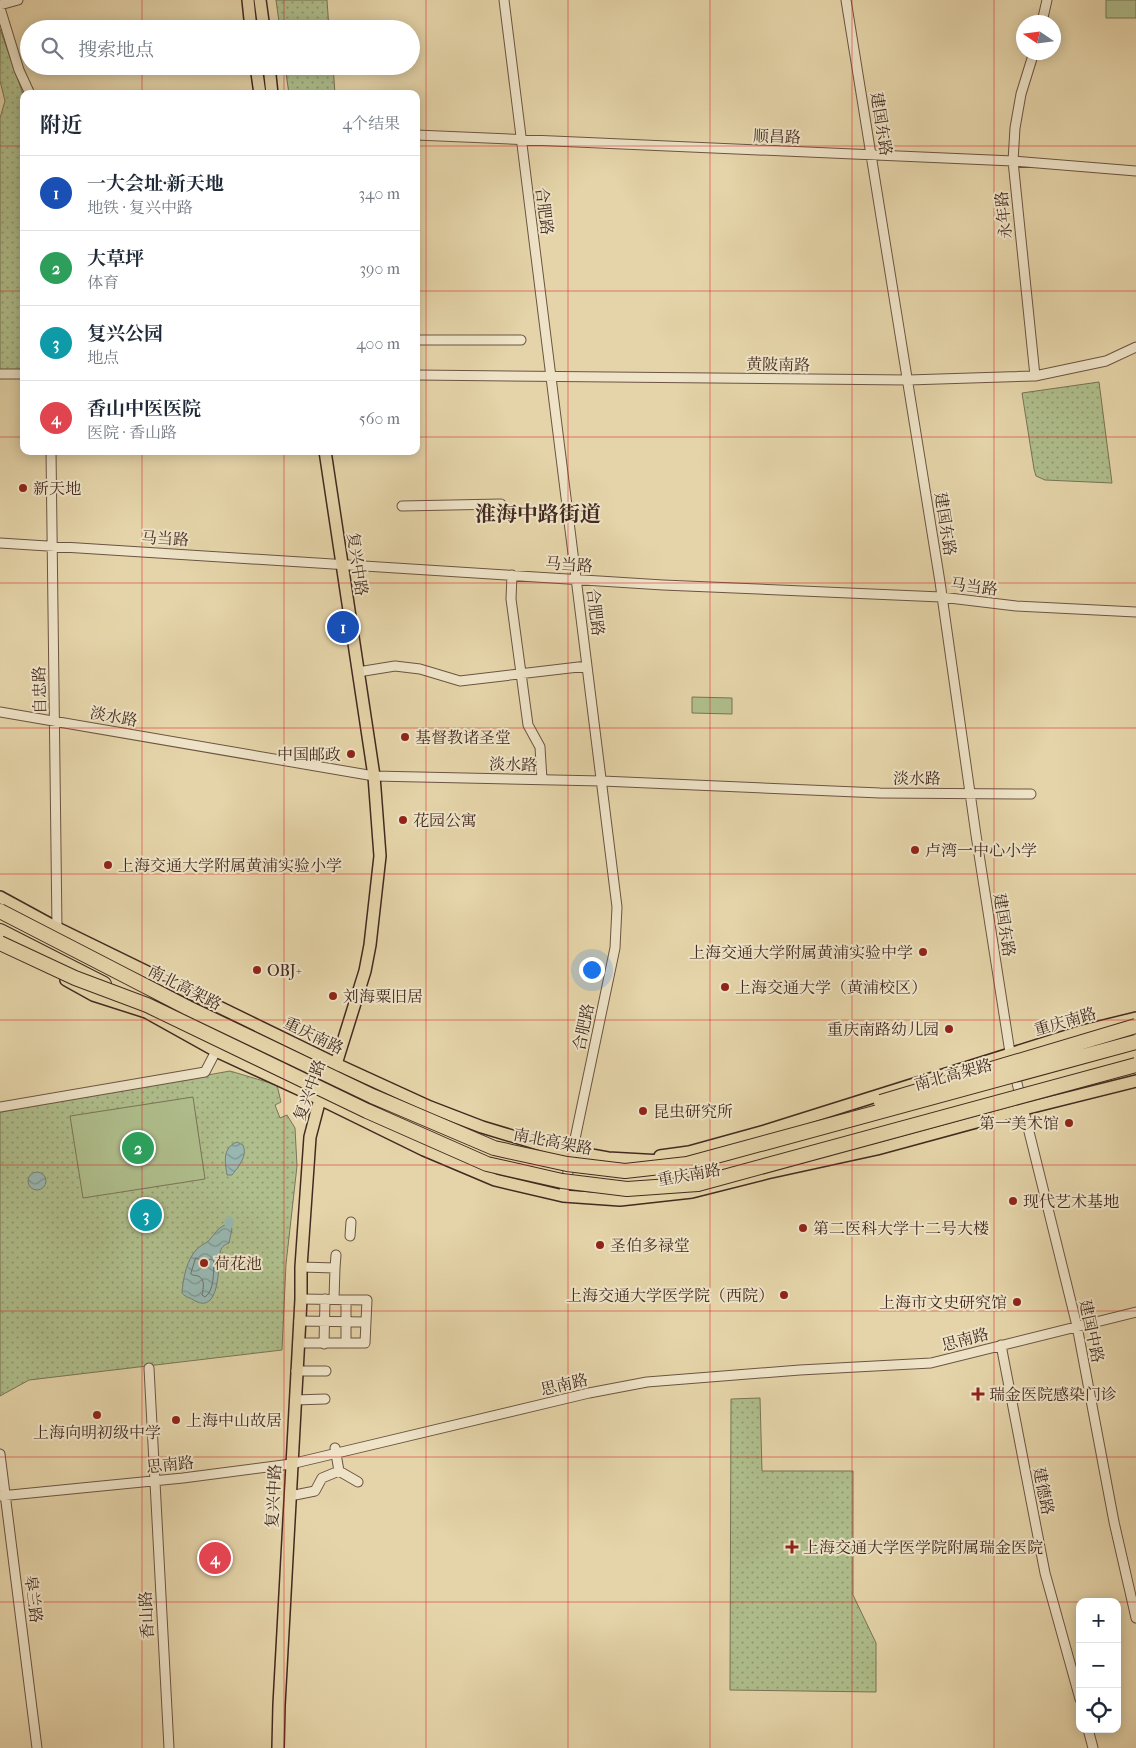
<!DOCTYPE html>
<html lang="zh">
<meta charset="utf-8">
<style>
body{margin:0;font-family:"IM FELL French Canon","Noto Serif SC",serif;background:#f6f6f7;color:#1f2937}
.controls{position:absolute;right:15px;bottom:15px;display:grid;overflow:hidden;border-radius:10px;box-shadow:0 2px 12px #0003}
.controls button{width:45px;height:45px;display:grid;place-items:center;padding:0;border:0;border-bottom:1px solid #e0e1e3;background:#fff;color:#1f2937;font:25px sans-serif}
.compass{position:absolute;left:1016px;top:15px;width:45px;height:45px;border-radius:50%;background:#fff;box-shadow:0 2px 12px #0003;rotate:283deg}
.you{position:absolute;left:591px;top:969px;width:18px;height:18px;margin:-12px;border:4px solid #fff;border-radius:50%;background:#1a73e8;box-shadow:0 0 0 8px #1a73e833}
.badge{display:grid;place-items:center;width:32px;height:32px;border-radius:50%;background:#8f2418;color:#fff;font-size:16px;font-weight:700}
.pin{position:absolute;translate:-50% -50%;border:2px solid #fff;box-shadow:0 1px 5px #0006}
.list{margin:0;padding:0;list-style:none}
h2{display:flex;justify-content:space-between;align-items:center;height:65px;margin:0;padding:0 20px;font-size:21px}
h2 small{font-size:16px;font-weight:400;color:#747a83}
.list li{display:grid;grid-template-columns:32px 1fr auto;gap:15px;align-items:center;box-sizing:border-box;height:75px;padding:0 20px;border-top:1px solid #e0e1e3}
.list b{display:block;font-size:19px;white-space:nowrap}
.list p{margin:0;font-size:16px;white-space:nowrap;color:#747a83}
.list em{font-size:16px;font-style:normal;color:#747a83}
.icon{flex:none;width:28px;height:28px;fill:none;stroke:currentColor;stroke-width:2;stroke-linecap:round;stroke-linejoin:round}
.map{position:relative;flex:none;width:1136px;height:1748px;overflow:hidden}
.search{position:absolute;background:#fff;box-shadow:0 2px 12px #0003;left:20px;top:20px;width:400px;height:55px;display:flex;align-items:center;gap:12px;box-sizing:border-box;padding:0 18px;border-radius:28px;color:#747a83;font-size:19px}
.panel{position:absolute;background:#fff;box-shadow:0 2px 12px #0003;left:20px;top:90px;width:400px;height:365px;border-radius:10px}
.map>svg:first-child{display:block}
.grass{fill:url(#grass-dots);stroke:#797456}
.pitch{fill:#afbe8c;stroke:#797456}
.water{fill:url(#water-waves);stroke:#767f77}
.lines{fill:none;stroke-linecap:round;stroke-linejoin:round}
.shore{stroke:#6e7068;stroke-width:1}
.canal{stroke:#98b7b1;stroke-width:9}
.minor-casing{stroke:#6c5442;stroke-width:11}
.major-casing{stroke:#432a20;stroke-width:14}
.highway-casing{stroke:#432a20;stroke-width:16}
.minor{stroke:#eee3c7;stroke-width:9}
.major{stroke:#e5d4a9;stroke-width:11}
.highway{stroke:#e5d4a9;stroke-width:14}
.highway-bridge-casing{stroke:#432a20;stroke-width:16;stroke-linecap:butt}
.highway-bridge{stroke:#e5d4a9;stroke-width:14}
.grid{fill:none;stroke:#d62828;stroke-width:1;stroke-opacity:0.55}
.poi-dot{fill:#8f2418;stroke:#eee3c7;stroke-width:2}
.labels{text-anchor:middle;stroke-width:4;stroke-linejoin:round;paint-order:stroke}
.street-label{font-size:16px;fill:#432a20;stroke:#eee3c7}
.poi-label{font-size:16px;fill:#432a20;stroke:#eee3c7;text-anchor:start}
.district-label{font-size:21px;font-weight:bold;fill:#432a20;stroke:#eee3c7}
</style>
<div class="map">
<svg width="1136" height="1748" viewBox="0 0 1136 1748">
<defs>
<pattern id="grass-dots" width="8" height="8" patternUnits="userSpaceOnUse" patternTransform="scale(1.25)"><rect width="8" height="8" fill="#afbe8c"/><path d="M2 2h.1M6 6h.1" fill="none" stroke="#909b72" stroke-width="1.8" stroke-linecap="round"/></pattern>
<pattern id="water-waves" width="16" height="10" patternUnits="userSpaceOnUse" patternTransform="scale(1.25)"><rect width="16" height="10" fill="#98b7b1"/><path d="M0 5q4-4 8 0t8 0" fill="none" stroke="#7e9590"/></pattern>
</defs>
<rect width="100%" height="100%" fill="#e5d4a9"/>
<filter id="stains"><feTurbulence type="fractalNoise" baseFrequency=".004" numOctaves="4"/><feColorMatrix values="0 0 0 0 .2 0 0 0 0 .09 0 0 0 0 .02 0 0 0 .5 -.17"/></filter>
<radialGradient id="worn" r=".72"><stop offset=".6" stop-color="#630" stop-opacity="0"/><stop offset="1" stop-color="#630" stop-opacity=".3"/></radialGradient>
<path class="grass" d="M276,0H327L329,29H280Z
M0,29L24,97V371H0V118L5,101L0,81Z
M285,66H333L335,94H289Z
M1099,382L1112,483L1045,480L1036,476L1034,469L1022,393Z
M230,1071L277,1085L281,1102L275,1105L280,1118L287,1115L295,1128L297,1166L286,1264L282,1350L29,1380L0,1396V1112Z
M760,1398L762,1471H853V1595L876,1643V1692L730,1690L731,1399Z"/>
<path class="pitch" d="M1106,0H1136V18H1106Z
M692,697L732,698V714L692,713Z
M193,1097L205,1179L83,1198L70,1116Z"/>
<path class="water" d="M237,1142L243,1145C248,1156 238,1167 232,1175H227C225,1162 222,1148 237,1142Z
M28 1181a9 9 0 1 1 18 0a9 9 0 1 1-18 0Z
M229,1224L232,1229L229,1243C224,1245 221,1247 220,1253C218,1267 220,1314 195,1301C190,1297 186,1298 182,1293C183,1278 187,1258 198,1248C202,1244 208,1243 211,1238C217,1231 219,1226 229,1224Z"/>
<g class="lines">
<path class="shore" d="M196,1258L204,1261L211,1259L214,1261C213,1272 215,1290 205,1297L202,1295C203,1289 206,1279 198,1276C196,1275 193,1276 191,1274Z"/>
<path class="canal" d="M229,1221V1224"/>
<g class="minor-casing">
<path id="minor" d="M504,0L617,907L615,948L563,1196
M846,0L940,582L976,835L1011,1059
M0,5L18,0
M0,8L19,70L30,94
M1042,22L1047,0
M1034,52L1021,94L1015,128L1013,161L1035,376
M416,135L1013,161L1136,171
M416,340H521
M0,374H24
M416,375L908,380L1035,376L1106,361L1136,347
M51,451L57,928
M402,506L501,504
M0,543L663,585L941,597L1016,606L1136,612
M512,575L511,599L528,725L540,747L542,780
M358,672L395,666L420,669L460,681L587,666
M0,712L374,776L602,781L880,793L1031,794
M1014,1071L1077,1326L1114,1522L1136,1618
M0,1107L205,1072L216,1051
M350,1236L351,1222
M301,1267L335,1268L336,1255
M334,1299L335,1268
M299,1321L366,1322
M298,1343H365L367,1300L301,1299
M346,1343V1300
M324,1344L325,1299
M1001,1345L1045,1573L1080,1699
M149,1368L169,1748
M296,1371H326
M295,1400L325,1399
M335,1448L339,1471
M0,1454L37,1748
M0,1496L183,1478L291,1464L589,1393L647,1382L800,1370L931,1363L1136,1312
M290,1496L315,1491L322,1478L339,1471L358,1482
M1088,1729L1093,1748"/>
</g>
<g class="major-casing">
<path id="major" d="M248,0L251,29
M260,0L264,29
M256,66L260,94
M269,66L272,94
M0,897L57,928L336,1064L430,1107L482,1127L552,1148L608,1158L662,1161L669,1160
M66,980L93,995L146,1012L216,1051L320,1099L424,1150L495,1180L563,1196L620,1200L692,1192L767,1173L877,1149L1024,1109L1136,1081
M1080,1049L1136,1034
M660,1156L689,1152L765,1131L1083,1031L1136,1018
M278,1748L279,1705L301,1299V1267L310,1137L320,1099L336,1064L365,971L370,945L380,856L374,776L325,451"/>
</g>
<g class="highway-casing">
<path id="highway" d="M0,931L104,984"/>
</g>
<use href="#minor" class="minor"/>
<use href="#major" class="major"/>
<use href="#highway" class="highway"/>
<g class="highway-bridge-casing">
<path id="highway-bridge" d="M0,911L188,1008L372,1096L494,1148L567,1164L625,1171L687,1164L1136,1042
M0,943L75,978L147,1005L367,1111L487,1164L562,1181L627,1189L698,1184L1136,1065
M881,1102L1136,1026"/>
</g>
<use href="#highway-bridge" class="highway-bridge"/>
</g>
<path class="grid" d="M142,0V29M284,0V29M426,0V1748M568,0V1748M710,0V1748M852,0V1748M994,0V1748M142,66V94M284,66V94M0,146H24M416,146H1136M0,291H24M416,291H1136M0,437H24M416,437H1136M142,451V1748M284,451V1748M0,583H1136M0,728H1136M0,874H1136M0,1020H1136M0,1165H1136M0,1311H1136M0,1457H1136M0,1602H1080M1117,1602H1136"/>
<g class="poi-dot">
<circle cx="23" cy="488" r="5"/>
<circle cx="405" cy="737" r="5"/>
<circle cx="351" cy="754" r="5"/>
<circle cx="403" cy="820" r="5"/>
<circle cx="915" cy="850" r="5"/>
<circle cx="108" cy="865" r="5"/>
<circle cx="923" cy="952" r="5"/>
<circle cx="257" cy="970" r="5"/>
<circle cx="725" cy="987" r="5"/>
<circle cx="333" cy="996" r="5"/>
<circle cx="949" cy="1029" r="5"/>
<circle cx="643" cy="1111" r="5"/>
<circle cx="1069" cy="1123" r="5"/>
<circle cx="1013" cy="1201" r="5"/>
<circle cx="803" cy="1228" r="5"/>
<circle cx="600" cy="1245" r="5"/>
<circle cx="204" cy="1263" r="5"/>
<circle cx="784" cy="1295" r="5"/>
<circle cx="1017" cy="1302" r="5"/>
<path d="M975.5 1386.5h5v5h5v5h-5v5h-5v-5h-5v-5h5z"/>
<circle cx="97" cy="1415" r="5"/>
<circle cx="176" cy="1420" r="5"/>
<path d="M789.5 1539.5h5v5h5v5h-5v5h-5v-5h-5v-5h5z"/>
</g>
<g class="labels">
<g class="street-label">
<text transform="translate(882 124) rotate(81)" y="6">建国东路</text>
<text transform="translate(777 136) rotate(2)" y="6">顺昌路</text>
<text transform="translate(545 211) rotate(83)" y="6">合肥路</text>
<text transform="translate(1003 215) rotate(-96)" y="6">永年路</text>
<text transform="translate(778 364) rotate(1)" y="6">黄陂南路</text>
<text transform="translate(946 524) rotate(81)" y="6">建国东路</text>
<text transform="translate(165 538) rotate(3)" y="6">马当路</text>
<text transform="translate(358 564) rotate(82)" y="6">复兴中路</text>
<text transform="translate(569 564) rotate(4)" y="6">马当路</text>
<text transform="translate(974 586) rotate(7)" y="6">马当路</text>
<text transform="translate(596 612) rotate(83)" y="6">合肥路</text>
<text transform="translate(39 690) rotate(-91)" y="6">自忠路</text>
<text transform="translate(114 716) rotate(10)" y="6">淡水路</text>
<text transform="translate(513 764) rotate(1)" y="6">淡水路</text>
<text x="917" y="784">淡水路</text>
<text transform="translate(1005 925) rotate(81)" y="6">建国东路</text>
<text transform="translate(185 987) rotate(27)" y="6">南北高架路</text>
<text transform="translate(1065 1021) rotate(-16)" y="6">重庆南路</text>
<text transform="translate(583 1027) rotate(-78)" y="6">合肥路</text>
<text transform="translate(314 1035) rotate(26)" y="6">重庆南路</text>
<text transform="translate(953 1074) rotate(-15)" y="6">南北高架路</text>
<text transform="translate(309 1090) rotate(-70)" y="6">复兴中路</text>
<text transform="translate(553 1141) rotate(11)" y="6">南北高架路</text>
<text transform="translate(689 1174) rotate(-10)" y="6">重庆南路</text>
<text transform="translate(1092 1331) rotate(78)" y="6">建国中路</text>
<text transform="translate(965 1339) rotate(-15)" y="6">思南路</text>
<text transform="translate(564 1384) rotate(-13)" y="6">思南路</text>
<text transform="translate(170 1464) rotate(-6)" y="6">思南路</text>
<text transform="translate(1044 1491) rotate(79)" y="6">建德路</text>
<text transform="translate(273 1496) rotate(-87)" y="6">复兴中路</text>
<text transform="translate(34 1599) rotate(83)" y="6">皋兰路</text>
<text transform="translate(146 1615) rotate(-93)" y="6">香山路</text>
</g>
<g class="poi-label">
<text x="33" y="494">新天地</text>
<text x="415" y="743">基督教诸圣堂</text>
<text x="341" y="760" text-anchor="end">中国邮政</text>
<text x="413" y="826">花园公寓</text>
<text x="925" y="856">卢湾一中心小学</text>
<text x="118" y="871">上海交通大学附属黄浦实验小学</text>
<text x="913" y="958" text-anchor="end">上海交通大学附属黄浦实验中学</text>
<text x="267" y="976">OBJ+</text>
<text x="735" y="993">上海交通大学（黄浦校区）</text>
<text x="343" y="1002">刘海粟旧居</text>
<text x="939" y="1035" text-anchor="end">重庆南路幼儿园</text>
<text x="653" y="1117">昆虫研究所</text>
<text x="1059" y="1129" text-anchor="end">第一美术馆</text>
<text x="1023" y="1207">现代艺术基地</text>
<text x="813" y="1234">第二医科大学十二号大楼</text>
<text x="610" y="1251">圣伯多禄堂</text>
<text x="214" y="1269">荷花池</text>
<text x="774" y="1301" text-anchor="end">上海交通大学医学院（西院）</text>
<text x="1007" y="1308" text-anchor="end">上海市文史研究馆</text>
<text x="989" y="1400">瑞金医院感染门诊</text>
<text x="186" y="1426">上海中山故居</text>
<text x="97" y="1438" text-anchor="middle">上海向明初级中学</text>
<text x="803" y="1553">上海交通大学医学院附属瑞金医院</text>
</g>
<g class="district-label">
<text x="538" y="521">淮海中路街道</text>
</g>
</g>
<rect width="100%" height="100%" filter="url(#stains)"/>
<rect width="100%" height="100%" fill="url(#worn)"/>
</svg>
<div class="controls">
<button>+</button>
<button>−</button>
<button><svg class="icon" aria-label="locate" viewBox="0 0 24 24"><circle cx="12" cy="12" r="6"/><path d="M12 2v4M12 18v4M2 12h4M18 12h4"/></svg></button>
</div>
<svg class="compass" viewBox="-18 -18 36 36"><path d="M0-13l5 13h-10z" fill="#e53935"/><path d="M0 13l5-13h-10z" fill="#747a83"/></svg>
<div class="you"></div>
<div class="pin badge" style="left:343px;top:627px;background:#1a4fb4">1</div>
<div class="pin badge" style="left:138px;top:1148px;background:#2e9e5b">2</div>
<div class="pin badge" style="left:146px;top:1215px;background:#0f9aa8">3</div>
<div class="pin badge" style="left:215px;top:1558px;background:#e0444e">4</div>
<div class="search"><svg class="icon" aria-label="search" viewBox="0 0 24 24"><circle cx="10" cy="10" r="6"/><path d="M15 15l6 6"/></svg>搜索地点</div>
<section class="panel">
<h2>附近<small>4个结果</small></h2>
<ul class="list">
<li><span class="badge" style="background:#1a4fb4">1</span><div><b>一大会址·新天地</b><p>地铁 · 复兴中路</p></div><em>340 m</em></li>
<li><span class="badge" style="background:#2e9e5b">2</span><div><b>大草坪</b><p>体育</p></div><em>390 m</em></li>
<li><span class="badge" style="background:#0f9aa8">3</span><div><b>复兴公园</b><p>地点</p></div><em>400 m</em></li>
<li><span class="badge" style="background:#e0444e">4</span><div><b>香山中医医院</b><p>医院 · 香山路</p></div><em>560 m</em></li>
</ul>
</section>
</div>
